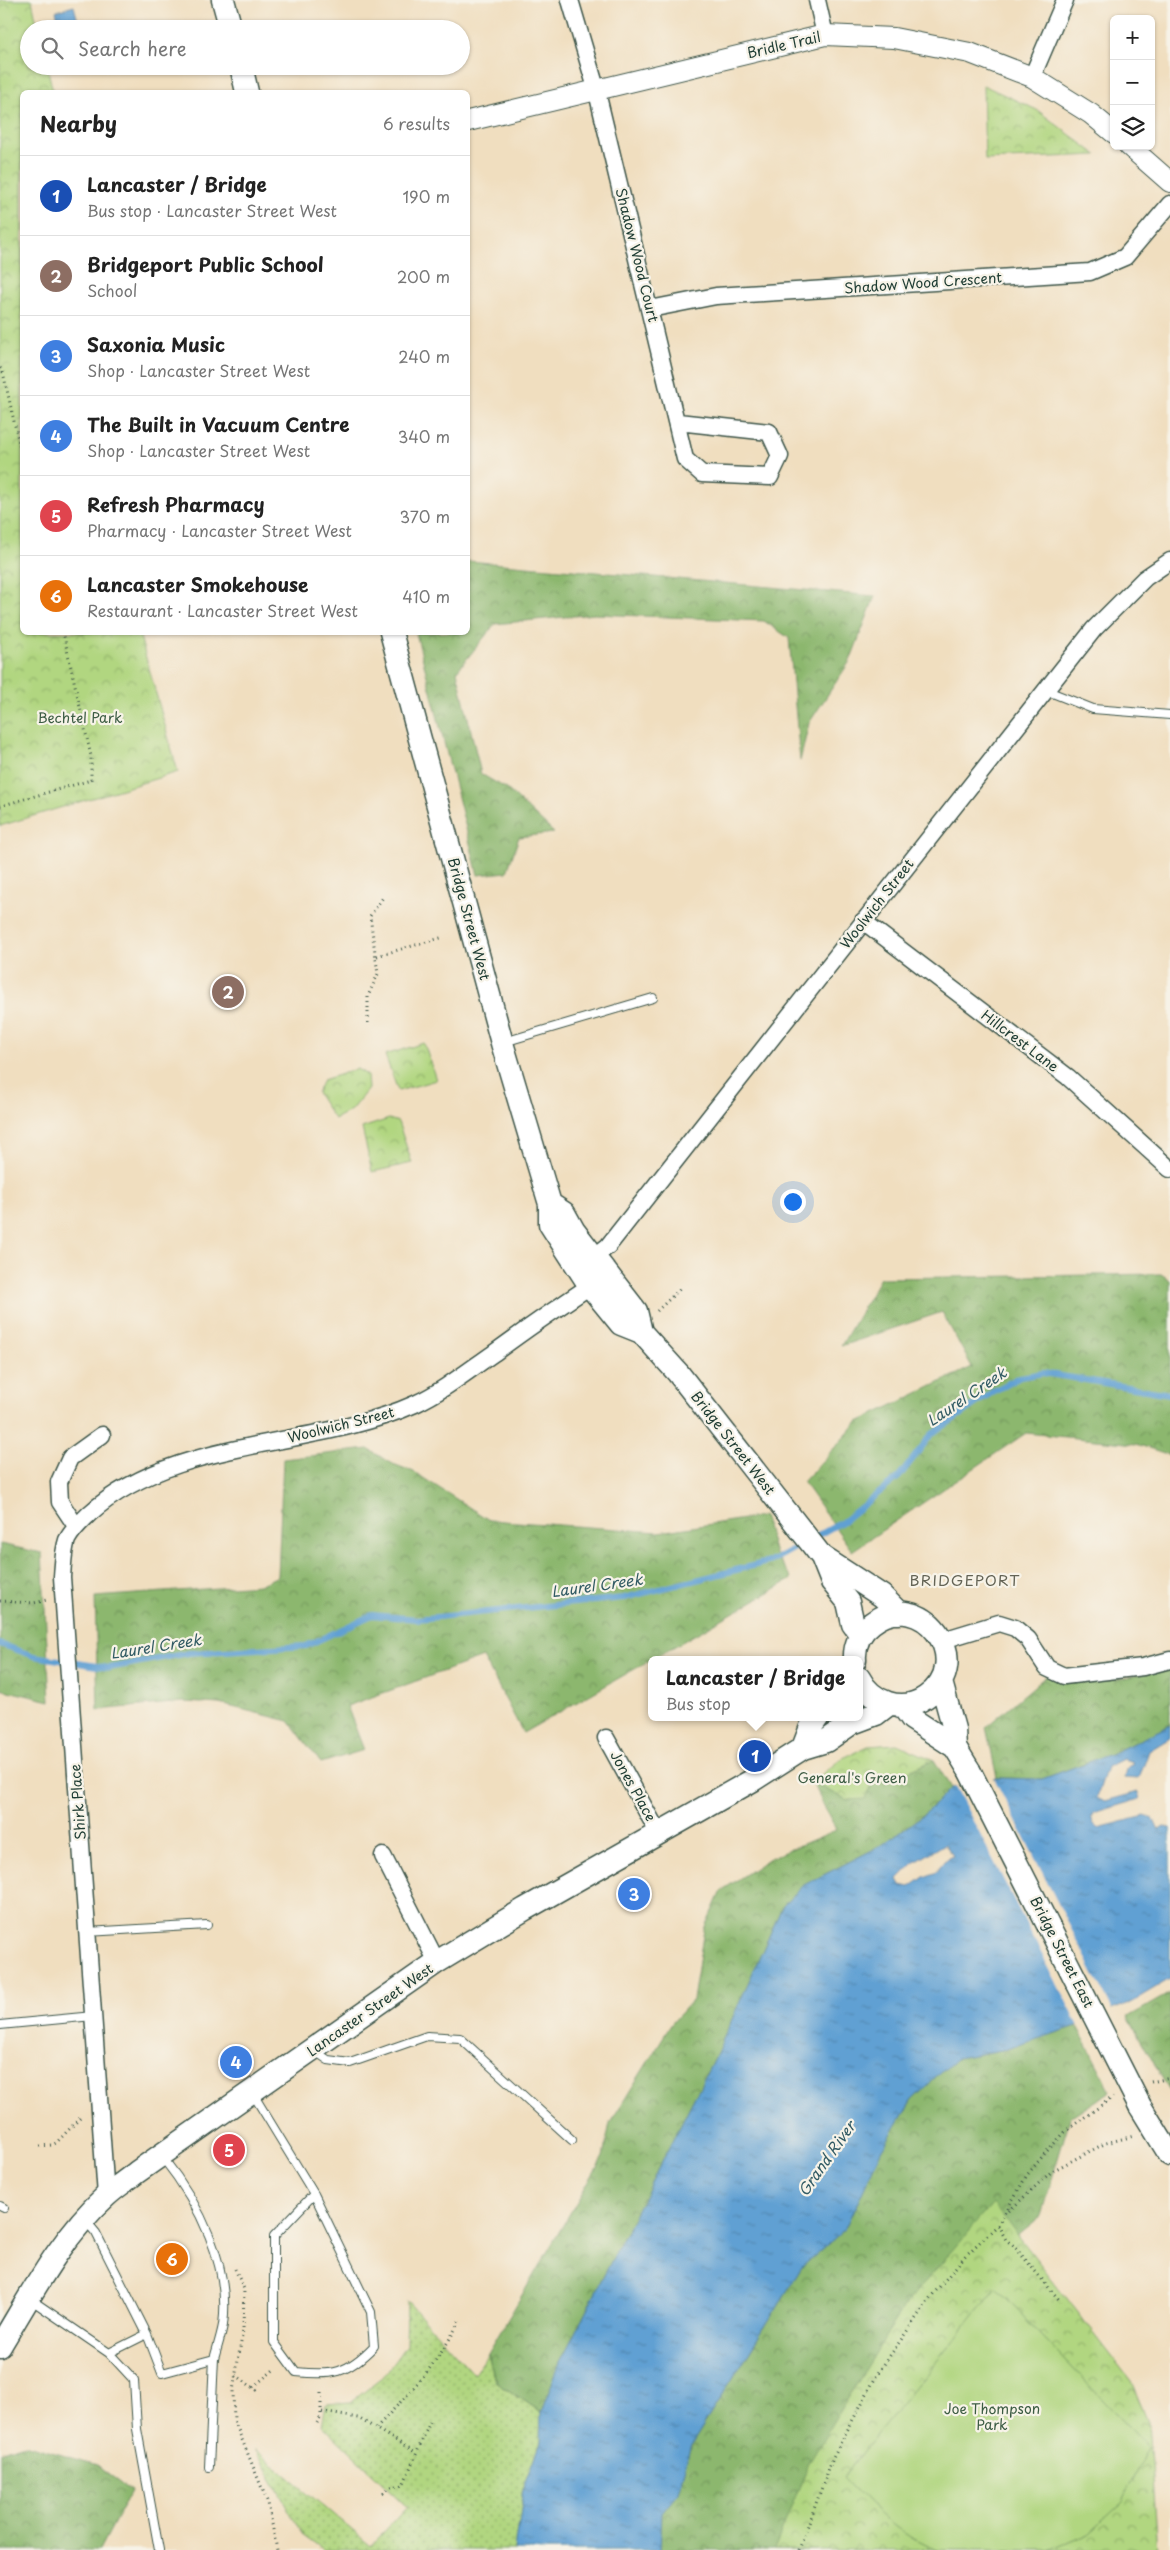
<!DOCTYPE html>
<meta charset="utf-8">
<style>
body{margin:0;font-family:"Playpen Sans",sans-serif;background:#f6f6f6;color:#222}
.controls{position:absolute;right:15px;top:15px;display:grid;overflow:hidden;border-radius:8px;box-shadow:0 1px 4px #0004}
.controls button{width:45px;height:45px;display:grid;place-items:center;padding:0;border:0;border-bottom:1px solid #e0e0e0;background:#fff;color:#222;font:25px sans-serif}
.you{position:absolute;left:792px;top:1201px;width:18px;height:18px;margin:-12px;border:4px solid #fff;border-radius:50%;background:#1a73e8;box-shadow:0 0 0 8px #1a73e833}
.badge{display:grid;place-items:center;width:32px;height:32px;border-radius:50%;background:#d1495b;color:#fff;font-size:16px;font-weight:700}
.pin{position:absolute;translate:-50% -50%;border:2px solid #fff;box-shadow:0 1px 5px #0006}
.popup{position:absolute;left:648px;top:1656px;width:215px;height:65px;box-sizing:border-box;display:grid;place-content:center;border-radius:8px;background:#fff;filter:drop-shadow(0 1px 4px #0005);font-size:16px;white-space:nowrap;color:#767676}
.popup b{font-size:19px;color:#222}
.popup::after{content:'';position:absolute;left:50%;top:100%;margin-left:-10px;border:10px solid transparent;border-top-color:#fff}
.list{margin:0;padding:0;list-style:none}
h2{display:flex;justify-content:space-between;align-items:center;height:65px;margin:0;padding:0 20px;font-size:21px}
h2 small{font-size:16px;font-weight:400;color:#767676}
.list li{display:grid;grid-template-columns:32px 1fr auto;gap:15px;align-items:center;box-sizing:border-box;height:80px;padding:0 20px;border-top:1px solid #e0e0e0}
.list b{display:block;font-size:19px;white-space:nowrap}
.list p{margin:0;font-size:16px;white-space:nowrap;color:#767676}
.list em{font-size:16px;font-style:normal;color:#767676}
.icon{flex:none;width:28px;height:28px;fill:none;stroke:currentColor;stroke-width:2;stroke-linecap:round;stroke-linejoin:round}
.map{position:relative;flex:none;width:1170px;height:2550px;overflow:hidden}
.search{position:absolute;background:#fff;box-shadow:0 1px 4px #0004;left:20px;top:20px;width:450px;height:55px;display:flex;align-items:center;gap:12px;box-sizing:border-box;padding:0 18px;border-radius:28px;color:#767676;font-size:19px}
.panel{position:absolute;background:#fff;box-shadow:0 1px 4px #0004;left:20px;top:90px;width:450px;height:545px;border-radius:8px}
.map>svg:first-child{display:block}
.grass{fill:url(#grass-dots);stroke:#688a5a}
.forest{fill:url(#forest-crowns);stroke:#567a51}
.park{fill:url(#park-crowns);stroke:#688a5a}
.garden{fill:#b1d680;stroke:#688a5a}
.water{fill:url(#water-ripples);stroke:#406e84;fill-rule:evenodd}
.pier{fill:#f0debf}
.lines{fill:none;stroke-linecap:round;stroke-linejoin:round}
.stream{stroke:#60a0d3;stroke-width:6}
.service-casing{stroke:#3e5549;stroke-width:10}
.minor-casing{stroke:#3e5549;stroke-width:19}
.tertiary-casing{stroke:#3e5549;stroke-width:22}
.secondary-casing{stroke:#3e5549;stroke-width:25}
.path{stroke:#3e5549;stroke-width:3;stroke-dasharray:1 4;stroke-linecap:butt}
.service{stroke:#fff;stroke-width:8}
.minor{stroke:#fff;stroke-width:16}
.tertiary{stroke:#fff;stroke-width:20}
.secondary{stroke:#fff;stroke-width:22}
.secondary-bridge-casing{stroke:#3e5549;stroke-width:25;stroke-linecap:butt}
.secondary-bridge{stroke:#fff;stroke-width:22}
.labels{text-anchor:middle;stroke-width:4.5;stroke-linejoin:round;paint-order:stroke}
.street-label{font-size:14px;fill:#1f3d34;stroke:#f7f3e8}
.park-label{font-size:14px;fill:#3c5c43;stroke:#f7f3e8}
.water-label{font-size:15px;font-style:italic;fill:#325b64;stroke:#f7f3e8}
.neighbourhood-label{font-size:15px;letter-spacing:1px;fill:#646456;stroke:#f7f3e8}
</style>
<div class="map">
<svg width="1170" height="2550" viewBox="0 0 1170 2550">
<defs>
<pattern id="grass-dots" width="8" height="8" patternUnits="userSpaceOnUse" patternTransform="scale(1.25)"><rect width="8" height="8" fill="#b1d680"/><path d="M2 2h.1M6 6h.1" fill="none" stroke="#8faf6a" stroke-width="1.8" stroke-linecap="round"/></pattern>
<pattern id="forest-crowns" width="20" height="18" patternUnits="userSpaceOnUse" patternTransform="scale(1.25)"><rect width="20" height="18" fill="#8cb76e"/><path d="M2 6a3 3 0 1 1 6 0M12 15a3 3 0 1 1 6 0" fill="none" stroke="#72965b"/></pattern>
<pattern id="park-crowns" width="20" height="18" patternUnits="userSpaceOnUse" patternTransform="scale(1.25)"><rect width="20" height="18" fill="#b1d680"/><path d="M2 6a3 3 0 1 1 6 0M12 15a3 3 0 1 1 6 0" fill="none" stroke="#8faf6a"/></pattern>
<pattern id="water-ripples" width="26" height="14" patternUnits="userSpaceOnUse" patternTransform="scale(1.25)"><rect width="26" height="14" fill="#60a0d3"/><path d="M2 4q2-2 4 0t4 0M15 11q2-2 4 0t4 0" fill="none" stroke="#4f84ac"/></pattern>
</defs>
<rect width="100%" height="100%" fill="#f7f3e8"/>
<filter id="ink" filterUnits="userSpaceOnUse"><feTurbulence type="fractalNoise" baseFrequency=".02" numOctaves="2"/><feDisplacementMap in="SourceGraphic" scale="10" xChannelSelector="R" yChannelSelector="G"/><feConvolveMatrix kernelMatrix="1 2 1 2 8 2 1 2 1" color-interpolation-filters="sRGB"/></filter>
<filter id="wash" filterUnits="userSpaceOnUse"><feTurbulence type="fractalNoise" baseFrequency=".0096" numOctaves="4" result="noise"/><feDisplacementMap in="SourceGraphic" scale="20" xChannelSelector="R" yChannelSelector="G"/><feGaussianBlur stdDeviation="1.12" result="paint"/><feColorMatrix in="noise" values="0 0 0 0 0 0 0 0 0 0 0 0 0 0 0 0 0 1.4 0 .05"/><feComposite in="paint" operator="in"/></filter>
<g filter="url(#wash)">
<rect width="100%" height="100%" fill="#f0debf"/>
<path class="grass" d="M407,2301L474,2374L488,2353L495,2381L541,2412L540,2442L525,2482L515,2550H324L302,2534L255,2449L371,2546L407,2507L322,2425L326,2404L351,2402L383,2377L406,2345Z"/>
<path class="forest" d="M468,561L875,596L850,661L809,723L800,761L789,638L764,621L594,614L495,624L457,671L481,774L507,789L554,833L519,837L507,872L478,875L416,633L468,632Z
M1161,1274L1170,1280V1458L1167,1454L1136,1444L1026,1433L852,1551L803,1482L858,1422L972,1367L942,1312L841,1346L880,1278Z
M368,1449L393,1464L414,1472L489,1520L659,1532L764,1516L775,1554L792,1579L523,1733L483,1657L347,1706L364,1750L321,1763L289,1721L220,1704L183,1702L98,1710L95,1597L259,1585L278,1576L283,1459Z
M0,1544L42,1553L50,1701L0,1689Z
M1170,1667V1725L1113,1753L1042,1779L997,1778L986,1727L1046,1676C1087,1690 1129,1677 1170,1667Z
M934,1760L951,1788L927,1812L882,1845L802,1886L782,1907L717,2053L560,2362L541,2412L495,2381L488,2353L603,2157L610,2123L672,2023L693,2000L704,1929L721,1891L770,1858L836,1830L812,1782L848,1800L873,1782L886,1781Z
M1170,1993V2092L1128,2017Z
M1077,2026L1111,2091L1070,2118L1041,2216L975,2270L817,2550H660L662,2512L678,2492L690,2447L802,2267L845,2229L881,2151L912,2100L957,2058L1007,2049Z
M24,2444L97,2465L131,2491L100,2550H0V2452Z"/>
<path class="park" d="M0,0H32L38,29H29V66H47L53,92H22V632L139,633L178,772L0,826Z
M983,85L1037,110L1097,155L985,160Z
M424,1043L436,1080L398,1091L385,1055Z
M357,1069L367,1075L368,1089L351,1110L334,1119L317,1093L323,1080Z
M389,1119L398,1122L412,1163L372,1172L362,1128Z
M897,1744L934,1760L886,1781L873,1782L866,1799L848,1800L812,1782L841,1759L868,1746Z
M993,2203L1131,2381L1148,2422L1157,2550H774L809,2463L904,2306Z"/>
<path class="garden" d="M996,2288L1148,2447L1123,2502L1089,2533L1049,2550H938C900,2538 870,2505 843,2477Z"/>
<path class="water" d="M74,6L80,29H60L56,11Z
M1170,1725V1738L1149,1751L1139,1779L1124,1778L1126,1769L1133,1762L1123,1759L1107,1767L1097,1797L1105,1801L1138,1792L1140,1799L1093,1813C1090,1819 1093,1824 1098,1828L1145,1816L1153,1819L1158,1830L1163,1827L1170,1828V1979L1133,2001L1077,2026L1007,2049L957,2058L912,2100L881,2151L845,2229L802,2267L690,2447L678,2492L662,2512L660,2550H515L525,2482L540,2442L541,2412L560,2362L717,2053L782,1907L802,1886L882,1845L927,1812L951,1788L997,1778L1042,1779L1113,1753ZM945,1844L953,1856L944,1861L937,1872L924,1877L910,1887L901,1885L898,1879L914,1863Z"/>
<path class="pier" d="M993,1776L1114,2013L1080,2028L954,1784Z"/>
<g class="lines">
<path class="stream" d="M0,1644L34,1656L109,1668L189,1653L306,1646L372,1615L417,1619L624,1598L772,1561L842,1522L899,1477L931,1435L994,1391L1020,1377L1043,1373L1170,1394"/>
</g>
</g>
<g filter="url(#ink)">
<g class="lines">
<g class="service-casing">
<path id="service" d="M1045,690L1093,709L1170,715
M504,1042L653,998
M87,1932L207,1925
M0,2025L93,2016
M315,2051L328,2060L350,2063L427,2036L460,2038L572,2140
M253,2094L314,2194L371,2312L374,2346C347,2374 333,2376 296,2372L274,2342V2236L314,2194
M0,2206L4,2208
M30,2299L109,2353L147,2334L96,2233L86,2221
M147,2334L162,2373L214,2359C217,2348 221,2336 223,2325C231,2266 199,2203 163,2158
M109,2353L134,2380L137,2429L159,2550
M209,2467L214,2358"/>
</g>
<g class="minor-casing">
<path id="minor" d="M570,0L596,88L685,459L702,474L770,477L780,456L769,432L678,422
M817,0L825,35
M1032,77L1065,0
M650,309L716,296L1090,272L1125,257L1170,204
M863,921L1068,1077L1170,1169
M594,1257L608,1246L1094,629L1145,578L1170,561
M76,1526L60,1502L59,1482L70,1458L102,1435
M943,1640L999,1623L1015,1628L1028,1639L1047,1668L1064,1676L1143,1667L1170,1660
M606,1738L659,1834
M383,1856L437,1962
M106,2196L62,1577C63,1565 63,1552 67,1540C72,1530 81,1522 89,1514C175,1436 313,1450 415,1404C443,1391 468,1371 494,1353C525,1330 557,1308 590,1286"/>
</g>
<g class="tertiary-casing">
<path id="tertiary" d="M468,121L825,35L894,38L970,53L1032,77L1091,114L1114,133
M1129,146L1170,182"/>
</g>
<g class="secondary-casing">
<path id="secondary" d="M223,0L231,29
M241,66L247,92
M391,632L502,1043L550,1204V1224L590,1286L621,1324L641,1332L678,1373L822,1557L832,1582L848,1602L853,1624L861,1635
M550,1204L564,1213L574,1231L636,1311L641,1332
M822,1557L882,1596L899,1613
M855,1660C854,1646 860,1632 872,1623C921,1585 978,1661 926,1697C902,1714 871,1702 859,1678
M941,1682L954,1729L955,1747L969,1770
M902,1705L912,1719L955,1747
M803,1748L811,1727L818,1717
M1140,2106L1170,2155
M0,2346C31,2295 61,2237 106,2196C116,2187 127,2180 137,2172L437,1962L525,1909L753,1780L803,1748L826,1741L852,1723L876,1714L889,1704"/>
</g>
<path class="path" d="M0,368L3,372L22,457
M0,806L91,780V756L63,632
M377,956L444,937
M368,1023V996L378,974L370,916L384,896
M657,1311L682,1287
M0,1601L34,1603L47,1600
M1151,2082L1170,2078
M40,2146L52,2145L56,2143L82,2116
M1009,2211L1052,2171L1106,2143L1134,2136
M998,2225L1006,2240L1014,2246L1061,2302
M235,2269L244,2289L243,2330L233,2391L234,2420L268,2503L277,2550
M236,2375L260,2393
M253,2387L276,2368
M322,2412L358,2418L417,2453
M317,2423L321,2416V2390
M376,2428C408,2394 439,2364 459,2321
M383,2493L391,2487L403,2485L430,2422
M799,2550L833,2457L878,2373L930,2298L965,2256L998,2225L1027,2175L1047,2151L1068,2129L1113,2097"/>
<use href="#service" class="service"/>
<use href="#minor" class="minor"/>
<use href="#tertiary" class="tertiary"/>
<use href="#secondary" class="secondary"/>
<g class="secondary-bridge-casing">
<path id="secondary-bridge" d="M969,1770L1140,2106"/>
</g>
<use href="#secondary-bridge" class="secondary-bridge"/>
</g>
</g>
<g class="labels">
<g class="street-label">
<text transform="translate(784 45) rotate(-13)" y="5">Bridle Trail</text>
<text transform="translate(637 255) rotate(76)" y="5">Shadow Wood Court</text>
<text transform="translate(923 283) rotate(-4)" y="5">Shadow Wood Crescent</text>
<text transform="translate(877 904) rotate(-52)" y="5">Woolwich Street</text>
<text transform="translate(469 919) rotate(75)" y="5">Bridge Street West</text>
<text transform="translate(1020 1041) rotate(37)" y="5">Hillcrest Lane</text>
<text transform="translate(341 1425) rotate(-14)" y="5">Woolwich Street</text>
<text transform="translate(733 1443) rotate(52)" y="5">Bridge Street West</text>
<text transform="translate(633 1786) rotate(61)" y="5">Jones Place</text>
<text transform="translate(78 1802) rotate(-94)" y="5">Shirk Place</text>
<text transform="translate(1062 1952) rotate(63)" y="5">Bridge Street East</text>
<text transform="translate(370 2010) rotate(-35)" y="5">Lancaster Street West</text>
</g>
<g class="park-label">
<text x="80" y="723">Bechtel Park</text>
<text x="852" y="1783">General's Green</text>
<text x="992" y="2414">Joe Thompson<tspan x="992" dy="16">Park</tspan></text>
</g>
<g class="water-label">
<text transform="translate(967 1397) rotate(-34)" y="5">Laurel Creek</text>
<text transform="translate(597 1586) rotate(-8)" y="5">Laurel Creek</text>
<text transform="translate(156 1647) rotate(-9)" y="5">Laurel Creek</text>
<text transform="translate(827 2159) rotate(-55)" y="5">Grand River</text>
</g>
<g class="neighbourhood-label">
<text x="965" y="1586">BRIDGEPORT</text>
</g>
</g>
</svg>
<div class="controls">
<button>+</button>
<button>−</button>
<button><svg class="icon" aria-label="layers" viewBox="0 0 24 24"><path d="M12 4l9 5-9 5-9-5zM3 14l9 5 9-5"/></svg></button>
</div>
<div class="you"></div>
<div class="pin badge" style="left:755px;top:1756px;background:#1a4fb4">1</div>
<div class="popup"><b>Lancaster / Bridge</b>Bus stop</div>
<div class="pin badge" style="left:228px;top:992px;background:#8d6e63">2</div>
<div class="pin badge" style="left:634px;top:1894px;background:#3f7fe0">3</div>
<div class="pin badge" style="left:236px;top:2062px;background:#3f7fe0">4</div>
<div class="pin badge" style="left:229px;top:2150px;background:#e0444e">5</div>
<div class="pin badge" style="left:172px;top:2259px;background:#e8710a">6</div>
<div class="search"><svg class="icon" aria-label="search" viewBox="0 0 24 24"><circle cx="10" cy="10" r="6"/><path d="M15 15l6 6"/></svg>Search here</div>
<section class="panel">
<h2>Nearby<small>6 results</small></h2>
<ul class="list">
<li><span class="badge" style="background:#1a4fb4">1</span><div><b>Lancaster / Bridge</b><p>Bus stop · Lancaster Street West</p></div><em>190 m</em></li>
<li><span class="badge" style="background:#8d6e63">2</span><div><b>Bridgeport Public School</b><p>School</p></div><em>200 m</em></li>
<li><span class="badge" style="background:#3f7fe0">3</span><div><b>Saxonia Music</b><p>Shop · Lancaster Street West</p></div><em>240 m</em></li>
<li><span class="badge" style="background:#3f7fe0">4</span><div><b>The Built in Vacuum Centre</b><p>Shop · Lancaster Street West</p></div><em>340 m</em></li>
<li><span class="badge" style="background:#e0444e">5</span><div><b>Refresh Pharmacy</b><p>Pharmacy · Lancaster Street West</p></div><em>370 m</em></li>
<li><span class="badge" style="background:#e8710a">6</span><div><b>Lancaster Smokehouse</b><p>Restaurant · Lancaster Street West</p></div><em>410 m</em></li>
</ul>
</section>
</div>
